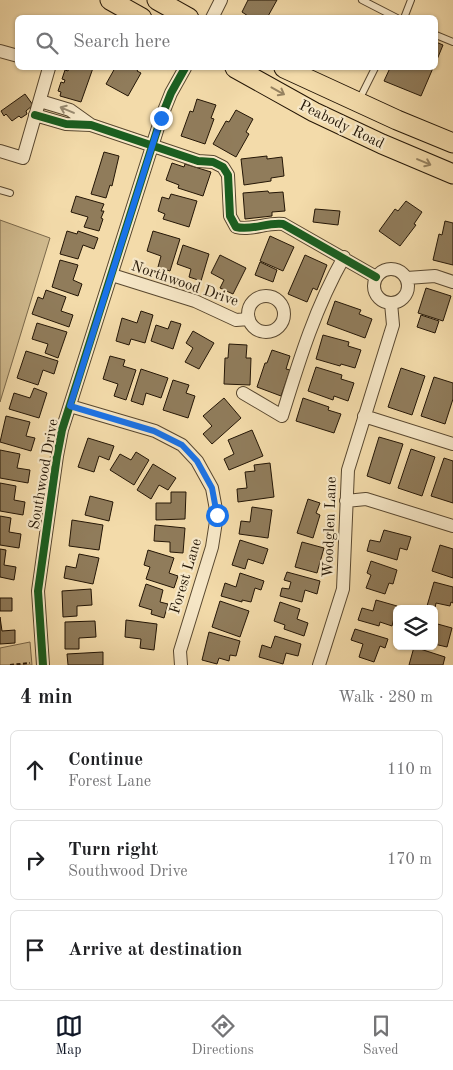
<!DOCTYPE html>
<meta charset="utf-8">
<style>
body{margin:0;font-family:"Old Standard TT",serif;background:#f2f2f2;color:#202124}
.controls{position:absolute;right:15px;bottom:15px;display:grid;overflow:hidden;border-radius:8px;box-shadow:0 1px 4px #0004}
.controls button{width:45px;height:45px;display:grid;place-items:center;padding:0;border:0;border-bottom:1px solid #e0e0e0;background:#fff;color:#202124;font:25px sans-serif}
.stop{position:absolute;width:15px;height:15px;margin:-11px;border:4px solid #1a73e8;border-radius:50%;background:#fff}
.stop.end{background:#1a73e8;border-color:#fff;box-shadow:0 1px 5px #0008}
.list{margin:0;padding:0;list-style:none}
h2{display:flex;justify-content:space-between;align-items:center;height:65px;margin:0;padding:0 20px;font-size:21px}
h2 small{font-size:16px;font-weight:400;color:#757577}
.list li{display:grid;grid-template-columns:32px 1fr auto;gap:15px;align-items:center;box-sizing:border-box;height:80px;margin:0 10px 10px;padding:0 10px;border:1px solid #e0e0e0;border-radius:8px}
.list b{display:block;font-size:19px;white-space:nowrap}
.list p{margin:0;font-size:16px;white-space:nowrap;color:#757577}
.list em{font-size:16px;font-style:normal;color:#757577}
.icon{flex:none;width:28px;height:28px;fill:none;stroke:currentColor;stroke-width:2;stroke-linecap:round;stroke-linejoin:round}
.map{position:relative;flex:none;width:453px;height:665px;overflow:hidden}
.search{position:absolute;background:#fff;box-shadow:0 1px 4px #0004;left:15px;right:15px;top:15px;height:55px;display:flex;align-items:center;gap:12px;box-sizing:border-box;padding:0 18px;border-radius:8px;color:#757577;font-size:19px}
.sheet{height:335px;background:#fff}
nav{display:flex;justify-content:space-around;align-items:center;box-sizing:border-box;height:70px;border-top:1px solid #e0e0e0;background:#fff;font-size:14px;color:#757577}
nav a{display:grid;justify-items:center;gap:2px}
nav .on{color:#111827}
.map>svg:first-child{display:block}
.green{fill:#d0ba8e;stroke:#7a684a}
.building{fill:#907c5b;stroke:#241606}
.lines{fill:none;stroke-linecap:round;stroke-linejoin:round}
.service-casing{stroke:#58472f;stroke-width:8}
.minor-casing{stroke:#58472f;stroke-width:14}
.primary-casing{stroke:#241606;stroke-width:21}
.path{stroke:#241606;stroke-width:2;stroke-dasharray:4 2.5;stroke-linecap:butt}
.service{stroke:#f7e8c8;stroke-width:6}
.minor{stroke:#f7e8c8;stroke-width:12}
.primary{stroke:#f3dbaa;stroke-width:19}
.cycleway-casing{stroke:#f7e8c8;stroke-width:11}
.cycleway{stroke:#1b5e20;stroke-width:8}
.oneway{stroke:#968260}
.oneway2{stroke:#988a71}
.route{stroke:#1a73e8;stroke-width:6}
.labels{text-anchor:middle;stroke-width:4.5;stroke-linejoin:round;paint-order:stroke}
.street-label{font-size:15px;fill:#241606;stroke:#f7e8c8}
</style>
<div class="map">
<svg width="453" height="665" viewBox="0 0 453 665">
<rect width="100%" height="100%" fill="#f3dbaa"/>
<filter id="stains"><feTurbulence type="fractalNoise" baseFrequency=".004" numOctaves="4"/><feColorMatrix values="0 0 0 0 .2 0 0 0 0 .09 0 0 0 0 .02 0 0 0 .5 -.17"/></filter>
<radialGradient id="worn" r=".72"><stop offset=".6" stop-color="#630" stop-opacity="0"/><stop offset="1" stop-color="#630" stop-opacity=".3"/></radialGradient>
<path class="green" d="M0,220L50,238L0,402Z
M30,642L32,665H0V648Z"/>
<path class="building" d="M248,0H277L267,18H251L242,12Z
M436,42L443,45L436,62Z
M69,68H93L81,102L60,96L61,92L58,91L61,82L64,83L65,80L62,79L65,70L68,71Z
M115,68H139L137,71L141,73L128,96L106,84Z
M390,68H433L421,96L384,81Z
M25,94L33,105L26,111L27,114L21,118L19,116L12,121L6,114L4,116L1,111Z
M197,99L216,105L211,118L214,119L205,144L181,136L190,111L193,112Z
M236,110L253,119L246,132L249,134L236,157L213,144L226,121L229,122Z
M104,152L119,156L112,186L110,185L106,198L91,194Z
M267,156V159L282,157L284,176L271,178V181L244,185L241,159Z
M172,163L184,167L185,164L211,172L203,196L178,188L179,185L166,180Z
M268,191L269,193L283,192L285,211L272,212V216L245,219L243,193Z
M171,194L197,201L189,227L163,219L165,214L158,211L162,197L169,199Z
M76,196L104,204L101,211H104L101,218L103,219L99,231L84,227L88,217L71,212Z
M406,201L422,212L414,224L416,225L400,246L379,231L395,209L398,211Z
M315,209L340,211L338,225L313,222Z
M445,221L453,223V265L433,260L439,234L442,235Z
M67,231L77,234L78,231L98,238L94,249L83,245L78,259L60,254Z
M153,231L180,239L170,271L158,267L161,256L147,251Z
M270,236L294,247L283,271L260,261Z
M183,245L209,254L201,281L189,277L191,269L177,264Z
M220,255L246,268L233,294L220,288L224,280L211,273Z
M305,255L327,265L317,290L313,288L307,302L288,294Z
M60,260L78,265L73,280L82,284L78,296L52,287Z
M260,262L277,270L273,282L255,275Z
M426,288L451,296L443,321L418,313Z
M46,290L66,297L61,311L73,315L69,327L32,314L38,297L43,299Z
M335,301L361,310L359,314L372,319L365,338L327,324Z
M141,311L153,315L145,343L131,339L129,345L116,341L122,318L137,323Z
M421,315L439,321L435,333L417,327Z
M171,321L181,324L173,349L151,341L156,325L168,329Z
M37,323L67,332L58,358L45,353L48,344L32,339Z
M193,331L214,343L199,369L185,362L193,348L186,343Z
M323,335L349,342L348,346L361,350L355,368L341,364L340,366L316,359Z
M229,344L247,345L246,358H251L250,385L224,384L225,358H228Z
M272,350L290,356L286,369L290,370L281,396L257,387L265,363H267Z
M26,351L58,361L54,374L43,370L38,385L17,378Z
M110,356L125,360L123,366L136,370L126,400L114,396L118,384L103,379Z
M316,367L342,375L341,379L354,383L348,401L334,396L333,400L308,391Z
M401,368L425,376L412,415L388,407Z
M141,369L168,378L161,398L146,393L143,405L131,401Z
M434,377L453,383V399L445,424L421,416Z
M173,380L189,385L186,393L195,396L188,418L163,410Z
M34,388L47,393L39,418L9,409L14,393L30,398Z
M224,398L241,418L212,444L203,434L212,426L203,416Z
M303,398L329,407L328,410L341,414L334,433L296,421Z
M6,416L30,422L26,436L35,438L31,451L0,442Z
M252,430L263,456L229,470L224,459L234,454L228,440Z
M379,437L403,444L390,484L367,476Z
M88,438L114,446L109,460L99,456L94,472L78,467Z
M411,449L435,457L422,496L398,488Z
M0,450L20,454L17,468L30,470L28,483L0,478Z
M136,452L149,460L134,485L110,470L120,454L131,460Z
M444,458L453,461V503L431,496Z
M270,463L274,497L238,502L237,489L247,488L245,472L255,471L254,465Z
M153,464L176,478L168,490L159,485L151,499L137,490Z
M0,483L16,486L14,500L25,502L23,515L0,511Z
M171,492H186L185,519L156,520V503H171Z
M90,496L113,502L109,521L85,515Z
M308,499L320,503L316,513L320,515L313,538L297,533Z
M252,507L272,510L268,538L239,534L241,521L250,522Z
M0,516L11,518L9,532L21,534L19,548L0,545Z
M72,520L103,525L99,550L69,546Z
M155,525L185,528L183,553L170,552V542L154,541Z
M384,530L411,537L407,550L400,548L397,560L367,551L370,540L380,542Z
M240,540L268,549L263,564L248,559L245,569L232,565Z
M302,542L324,548L317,573L295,567Z
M440,545L453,549V578L432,571Z
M0,549L6,550L4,565L16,567L14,580L0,577Z
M148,550L174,558L169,573L178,576L174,588L146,579L150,567L144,565Z
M79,554L99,558L93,584L64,578L66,566L76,568Z
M371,561L397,570L393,584L389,583L385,594L366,588L371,575L367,573Z
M287,572L320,581L317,594L305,590L302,602L280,596L282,588L289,589L291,582L284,580Z
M240,573L264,581L261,590L255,588L251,602L242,600V602L221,596L225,583L236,587Z
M434,582L453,587V603L451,602L450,606L436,603L435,608L427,606Z
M146,584L163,590L160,602L168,604L164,618L151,614L152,610L139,606Z
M91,589L92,605L77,606V616L63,617L62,591Z
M0,598H12V611H0Z
M376,600L397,606L392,626L380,622L379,626L358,620L362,608L373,611Z
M220,601L249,611L240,637L212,627Z
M280,602L300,609L297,619L308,623L304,636L284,629L285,625L274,621Z
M0,617L2,631L15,630V643L0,644Z
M126,620L157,624L154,650L140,648L141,639L125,637Z
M95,621L96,637L79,638V649H65V622Z
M434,623L452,628L447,647L434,644Z
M355,629L388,639L385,648L380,646L374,662L359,657L363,644L351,640Z
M209,632L240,641L236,656L230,655L229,661L219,658L217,664L202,660Z
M275,636L301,644L298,656L286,653L283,664L259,657L262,645L271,648Z
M414,647L445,657L443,665H409Z
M103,652V665H68L67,654Z"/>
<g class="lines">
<g class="service-casing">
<path id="service" d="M362,0L397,18
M404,18L411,0
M436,35L453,42
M359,100L375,68
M0,190L10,193"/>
</g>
<g class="minor-casing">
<path id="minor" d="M212,18L221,0
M0,51L18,56
M40,101L70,110L91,125
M35,115L66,124L91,125L198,161L213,162L223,167L228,175L230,216L236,227C252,231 267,222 283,224L376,277
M0,151L23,158L49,68
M374 286a17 17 0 1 1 34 0a17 17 0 1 1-34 0Z
M112,275L195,301L236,320L249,319
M407,278L435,276L453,282
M248 314a18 18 0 1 1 36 0a18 18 0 1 1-36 0Z
M243,393L282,416C299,361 315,308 344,257
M70,406L155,431L182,445L197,461L212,488L217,515L212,547L180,651L181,665
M364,416L453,444
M346,501L366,499L453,526
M43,665L38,591L57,456L62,430L161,118L171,93L185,68
M319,665L343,589L348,470L393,325L391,303"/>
</g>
<g class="primary-casing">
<path id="primary" d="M110,0L142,18
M157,0L189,18
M235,68L314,112L382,144L453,174
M284,68L397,120L453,143"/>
</g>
<path class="path" d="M10,665L30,663"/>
<use href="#service" class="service"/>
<use href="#minor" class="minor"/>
<use href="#primary" class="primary"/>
<g class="cycleway-casing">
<path id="cycleway" d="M35,115L66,124L91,125L198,161L213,162L223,167L228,175L230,216L236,227C252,231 267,222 283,224L376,277
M43,665L38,591L57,456L62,430L161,118L171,93L185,68"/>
</g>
<use href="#cycleway" class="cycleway"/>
</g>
<defs><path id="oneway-shaft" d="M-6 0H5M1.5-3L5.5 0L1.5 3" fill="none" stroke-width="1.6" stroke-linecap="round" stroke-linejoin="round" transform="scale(1.25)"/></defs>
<g class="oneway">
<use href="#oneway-shaft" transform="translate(278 91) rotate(29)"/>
<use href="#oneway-shaft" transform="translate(424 162) rotate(23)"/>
</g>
<use class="oneway2" href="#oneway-shaft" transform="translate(67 110) rotate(-157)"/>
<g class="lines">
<path class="route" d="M161,118L70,406L154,431L182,445L197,461L212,488L217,515"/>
</g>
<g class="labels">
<g class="street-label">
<text transform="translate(342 124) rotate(26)" y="5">Peabody Road</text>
<text transform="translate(185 283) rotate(19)" y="5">Northwood Drive</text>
<text transform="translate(43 474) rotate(-80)" y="5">Southwood Drive</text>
<text transform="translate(329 527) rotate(-88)" y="5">Woodglen Lane</text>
<text transform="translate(185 576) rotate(-73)" y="5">Forest Lane</text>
</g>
</g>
<rect width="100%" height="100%" filter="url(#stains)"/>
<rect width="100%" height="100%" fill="url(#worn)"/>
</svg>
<div class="controls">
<button><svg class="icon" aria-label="layers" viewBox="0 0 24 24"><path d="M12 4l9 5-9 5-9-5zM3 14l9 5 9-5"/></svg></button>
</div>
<div class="stop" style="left:217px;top:515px"></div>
<div class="stop end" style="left:161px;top:118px"></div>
<div class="search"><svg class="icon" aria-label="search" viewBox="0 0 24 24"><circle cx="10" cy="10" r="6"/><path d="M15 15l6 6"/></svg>Search here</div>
</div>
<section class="sheet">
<h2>4 min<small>Walk · 280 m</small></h2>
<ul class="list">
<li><svg class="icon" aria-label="ahead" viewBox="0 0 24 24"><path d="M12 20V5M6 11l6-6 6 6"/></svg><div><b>Continue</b><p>Forest Lane</p></div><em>110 m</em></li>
<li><svg class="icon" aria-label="right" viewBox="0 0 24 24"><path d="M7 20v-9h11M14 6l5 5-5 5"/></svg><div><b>Turn right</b><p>Southwood Drive</p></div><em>170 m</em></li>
<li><svg class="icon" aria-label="arrive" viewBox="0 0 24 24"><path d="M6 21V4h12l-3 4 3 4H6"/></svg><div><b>Arrive at destination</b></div></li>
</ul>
</section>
<nav>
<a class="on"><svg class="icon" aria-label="map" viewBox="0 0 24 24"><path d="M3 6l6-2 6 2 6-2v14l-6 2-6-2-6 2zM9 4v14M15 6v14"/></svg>Map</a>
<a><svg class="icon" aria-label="directions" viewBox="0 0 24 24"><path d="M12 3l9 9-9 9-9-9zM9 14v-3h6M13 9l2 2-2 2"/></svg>Directions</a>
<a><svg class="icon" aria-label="saved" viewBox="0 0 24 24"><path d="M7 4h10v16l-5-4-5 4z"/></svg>Saved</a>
</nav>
